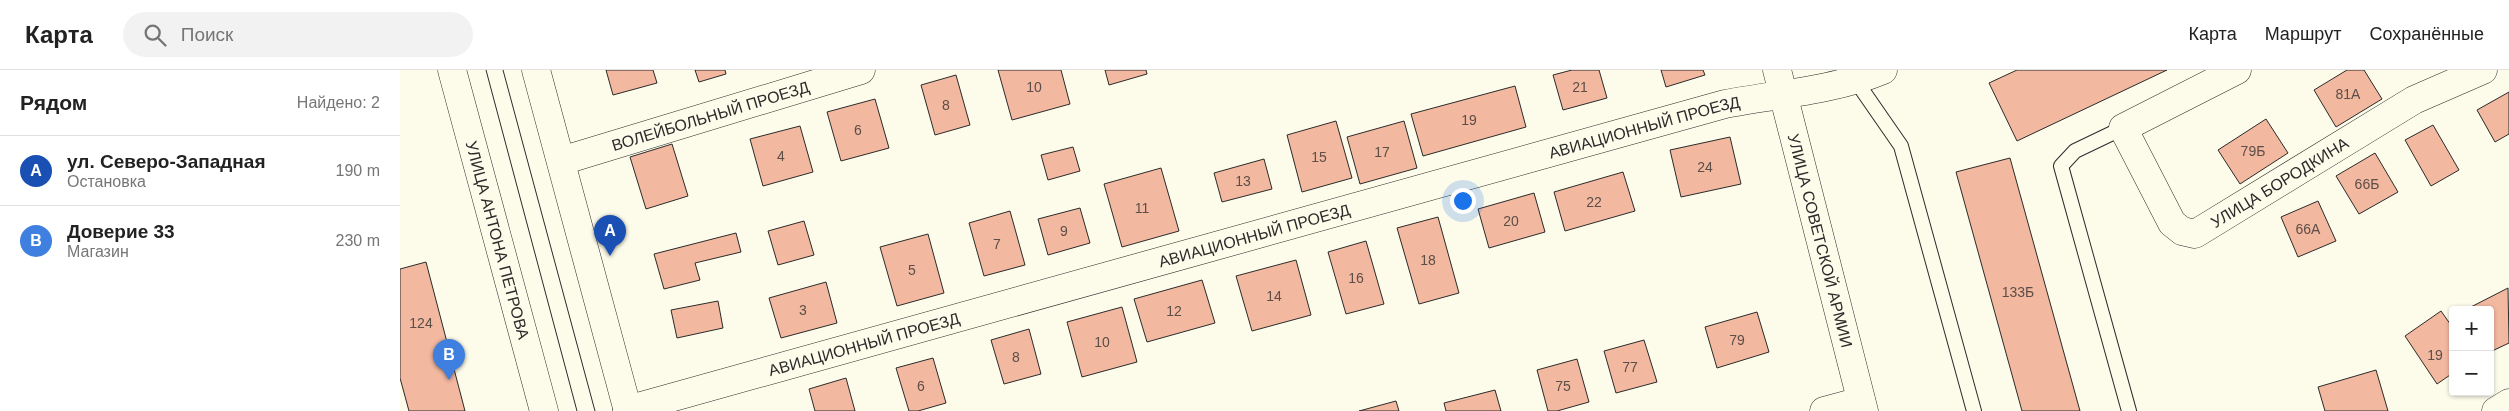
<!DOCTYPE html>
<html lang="ru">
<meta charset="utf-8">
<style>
body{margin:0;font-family:Helvetica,sans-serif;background:#f2f2f2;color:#222}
.controls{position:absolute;right:15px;bottom:15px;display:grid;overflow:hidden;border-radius:5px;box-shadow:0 1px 4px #0004}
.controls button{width:45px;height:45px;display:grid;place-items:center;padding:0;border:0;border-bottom:1px solid #e0e0e0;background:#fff;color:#222;font:25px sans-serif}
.you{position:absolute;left:1062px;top:130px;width:18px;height:18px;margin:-12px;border:4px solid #fff;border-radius:50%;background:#1a73e8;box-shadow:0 0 0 8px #1a73e833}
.badge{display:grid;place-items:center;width:32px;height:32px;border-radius:50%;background:#1a73e8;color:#fff;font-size:16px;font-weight:700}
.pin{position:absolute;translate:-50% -41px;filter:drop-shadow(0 1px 2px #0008)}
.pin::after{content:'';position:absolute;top:26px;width:18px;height:15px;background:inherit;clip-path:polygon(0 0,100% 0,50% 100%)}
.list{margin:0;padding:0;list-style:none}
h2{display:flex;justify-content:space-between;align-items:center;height:65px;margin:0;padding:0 20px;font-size:21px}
h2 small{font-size:16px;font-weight:400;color:#767676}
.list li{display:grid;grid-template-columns:32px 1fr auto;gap:15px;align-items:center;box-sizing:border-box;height:70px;padding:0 20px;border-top:1px solid #e0e0e0}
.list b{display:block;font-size:19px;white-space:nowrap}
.list p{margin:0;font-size:16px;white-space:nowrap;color:#767676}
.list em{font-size:16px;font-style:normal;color:#767676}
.icon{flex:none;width:28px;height:28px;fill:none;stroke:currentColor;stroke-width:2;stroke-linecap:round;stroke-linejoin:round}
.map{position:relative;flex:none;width:2109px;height:341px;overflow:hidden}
header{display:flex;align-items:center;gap:30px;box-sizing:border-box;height:70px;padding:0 25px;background:#fff;border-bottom:1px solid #e0e0e0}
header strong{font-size:24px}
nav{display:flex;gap:28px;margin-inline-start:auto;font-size:18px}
.search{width:350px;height:45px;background:#f2f2f2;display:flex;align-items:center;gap:12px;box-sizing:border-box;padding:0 18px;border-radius:28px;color:#767676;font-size:19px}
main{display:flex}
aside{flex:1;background:#fff}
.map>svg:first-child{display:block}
.building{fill:#f2b8a0;stroke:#2b2b2b}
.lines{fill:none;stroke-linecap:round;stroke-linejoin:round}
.service-casing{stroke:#2b2b2b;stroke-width:16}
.minor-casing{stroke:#2b2b2b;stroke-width:29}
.tertiary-casing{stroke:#2b2b2b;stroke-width:29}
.secondary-casing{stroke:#2b2b2b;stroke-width:29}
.service{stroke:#fdfbea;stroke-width:14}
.minor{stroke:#fdfbea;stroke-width:28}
.tertiary{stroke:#fdfbea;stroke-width:28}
.secondary{stroke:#fdfbea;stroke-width:28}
.tram{stroke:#2b2b2b;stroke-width:1}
.labels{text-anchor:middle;stroke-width:4;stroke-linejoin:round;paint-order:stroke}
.number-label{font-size:14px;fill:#5d4e48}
.street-label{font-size:16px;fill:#2b2b2b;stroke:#fdfbea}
</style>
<header>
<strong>Карта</strong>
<div class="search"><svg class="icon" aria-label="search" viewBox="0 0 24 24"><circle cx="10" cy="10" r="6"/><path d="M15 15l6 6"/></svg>Поиск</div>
<nav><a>Карта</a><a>Маршрут</a><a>Сохранённые</a></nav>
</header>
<main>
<aside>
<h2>Рядом<small>Найдено: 2</small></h2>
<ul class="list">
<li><span class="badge" style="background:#1a4fb4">A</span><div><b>ул. Северо-Западная</b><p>Остановка</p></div><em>190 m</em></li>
<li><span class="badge" style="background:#3f7fe0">B</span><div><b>Доверие 33</b><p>Магазин</p></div><em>230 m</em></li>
</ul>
</aside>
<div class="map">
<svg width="2109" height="341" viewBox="0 0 2109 341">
<rect width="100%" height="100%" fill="#fdfbea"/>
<path class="building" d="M206,0H253L257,13L213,25Z
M295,0H325L326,4L299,12Z
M598,0H661L670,34L612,50Z
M705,0H746L747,4L709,15Z
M1172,0H1199L1207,28L1163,40L1153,5Z
M1261,0H1303L1305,5L1266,17Z
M1617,0H1767L1617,71L1589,13Z
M1947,0H1964L1982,29L1936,57L1914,20Z
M556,5L570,55L535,65L521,15Z
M1115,16L1126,57L1023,86L1011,44Z
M2109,22V64L2095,72L2077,40Z
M475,29L489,78L441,91L427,42Z
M1866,49L1888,83L1840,114L1818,80Z
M936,51L952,108L902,122L887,65Z
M1004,51L1017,98L960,114L947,67Z
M2033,55L2059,100L2031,116L2005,70Z
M400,56L413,102L363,116L350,69Z
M1330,67L1341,114L1281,127L1270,80Z
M272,74L288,126L246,139L230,87Z
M673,77L680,101L648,110L641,85Z
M1975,83L1998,122L1959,144L1936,106Z
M1610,88L1680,341H1622L1556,102Z
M864,89L872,119L822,132L814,103Z
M761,98L779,161L722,177L704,114Z
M1223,102L1235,141L1165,161L1154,122Z
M1134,123L1145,162L1089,178L1078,139Z
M1918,131L1936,171L1898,187L1881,147Z
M680,138L690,173L648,185L638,149Z
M610,141L625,195L584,206L569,153Z
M1038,147L1059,223L1019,234L997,158Z
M404,151L414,185L378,195L368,161Z
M336,163L341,182L295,193L300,210L264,219L254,184Z
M528,164L544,223L497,236L480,177Z
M966,171L984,234L946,244L928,182Z
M896,190L911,245L852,261L836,206Z
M26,192L65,341H9L0,308V199Z
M802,210L815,253L747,272L734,229Z
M426,212L437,253L381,268L369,228Z
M2108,218L2109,273L2090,282V240L2067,239Z
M318,231L323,258L277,268L271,240Z
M722,237L737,292L682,307L667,252Z
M2041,241L2053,258V303L2037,314L2005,266Z
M1357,242L1369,282L1317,298L1305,257Z
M629,259L641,304L604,314L591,270Z
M1244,270L1257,312L1216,323L1204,281Z
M533,288L546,333L518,341H509L496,298Z
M1177,289L1189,332L1157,341H1148L1137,300Z
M1976,300L1988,341H1925L1918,317Z
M446,308L455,341H415L409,319Z
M1095,320L1101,341H1046L1044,333Z
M996,331L999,341H959Z"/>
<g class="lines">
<g class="service-casing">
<path id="service" d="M1456,11L1501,76L1574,341
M1723,58L1675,81L1661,96L1729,341"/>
</g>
<g class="minor-casing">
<g id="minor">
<path id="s1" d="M1837,0L1723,58L1772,153L1782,161L1795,164L2014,30L2083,0"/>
<path id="s2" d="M161,91L461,0"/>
<path id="s3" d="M227,340L1325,34C1378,24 1432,21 1483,0"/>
<path d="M1424,341L1461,331"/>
<path d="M2096,341L2109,333"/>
</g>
</g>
<g class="tertiary-casing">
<g id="tertiary">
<path id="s4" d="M1377,0L1464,341"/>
</g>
</g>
<g class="secondary-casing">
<g id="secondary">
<path id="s5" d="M52,0L144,341"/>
<path d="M136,0L228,341"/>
</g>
</g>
<use href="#service" class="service"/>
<use href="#minor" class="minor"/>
<use href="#tertiary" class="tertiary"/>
<use href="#secondary" class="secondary"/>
<path class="tram" d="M86,0L177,341
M103,0L195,341"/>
</g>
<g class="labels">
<g class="number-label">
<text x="634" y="22">10</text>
<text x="1180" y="22">21</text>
<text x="1948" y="29">81А</text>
<text x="546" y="40">8</text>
<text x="1069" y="55">19</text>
<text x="458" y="65">6</text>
<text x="1853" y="86">79Б</text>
<text x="982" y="87">17</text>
<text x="381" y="91">4</text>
<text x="919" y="92">15</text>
<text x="1305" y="102">24</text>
<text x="843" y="116">13</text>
<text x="1967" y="119">66Б</text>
<text x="1194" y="137">22</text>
<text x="742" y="143">11</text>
<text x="1111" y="156">20</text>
<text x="1908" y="164">66А</text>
<text x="664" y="166">9</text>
<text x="597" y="179">7</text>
<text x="1028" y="195">18</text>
<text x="512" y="205">5</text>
<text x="956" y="213">16</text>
<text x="1618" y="227">133Б</text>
<text x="874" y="231">14</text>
<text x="403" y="245">3</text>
<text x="774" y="246">12</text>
<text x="21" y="258">124</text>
<text x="1337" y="275">79</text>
<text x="702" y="277">10</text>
<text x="2035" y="290">19</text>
<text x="616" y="292">8</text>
<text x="1230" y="302">77</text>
<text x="521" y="321">6</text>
<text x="1163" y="321">75</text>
</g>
<g class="street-label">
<text dy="6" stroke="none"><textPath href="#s2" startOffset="156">ВОЛЕЙБОЛЬНЫЙ ПРОЕЗД</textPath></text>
<text dy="6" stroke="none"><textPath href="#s3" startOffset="1056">АВИАЦИОННЫЙ ПРОЕЗД</textPath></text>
<text dy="6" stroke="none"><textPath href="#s1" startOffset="360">УЛИЦА БОРОДКИНА</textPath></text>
<text dy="6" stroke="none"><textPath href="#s3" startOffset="651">АВИАЦИОННЫЙ ПРОЕЗД</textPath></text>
<text dy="6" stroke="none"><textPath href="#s5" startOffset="176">УЛИЦА АНТОНА ПЕТРОВА</textPath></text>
<text dy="6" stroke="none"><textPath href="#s4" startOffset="176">УЛИЦА СОВЕТСКОЙ АРМИИ</textPath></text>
<text dy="6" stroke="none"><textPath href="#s3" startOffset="246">АВИАЦИОННЫЙ ПРОЕЗД</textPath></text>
</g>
</g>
</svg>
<div class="controls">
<button>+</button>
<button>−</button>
</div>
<div class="you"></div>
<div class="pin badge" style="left:210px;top:186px;background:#1a4fb4">A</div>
<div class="pin badge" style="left:49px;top:310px;background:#3f7fe0">B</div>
</div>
</main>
